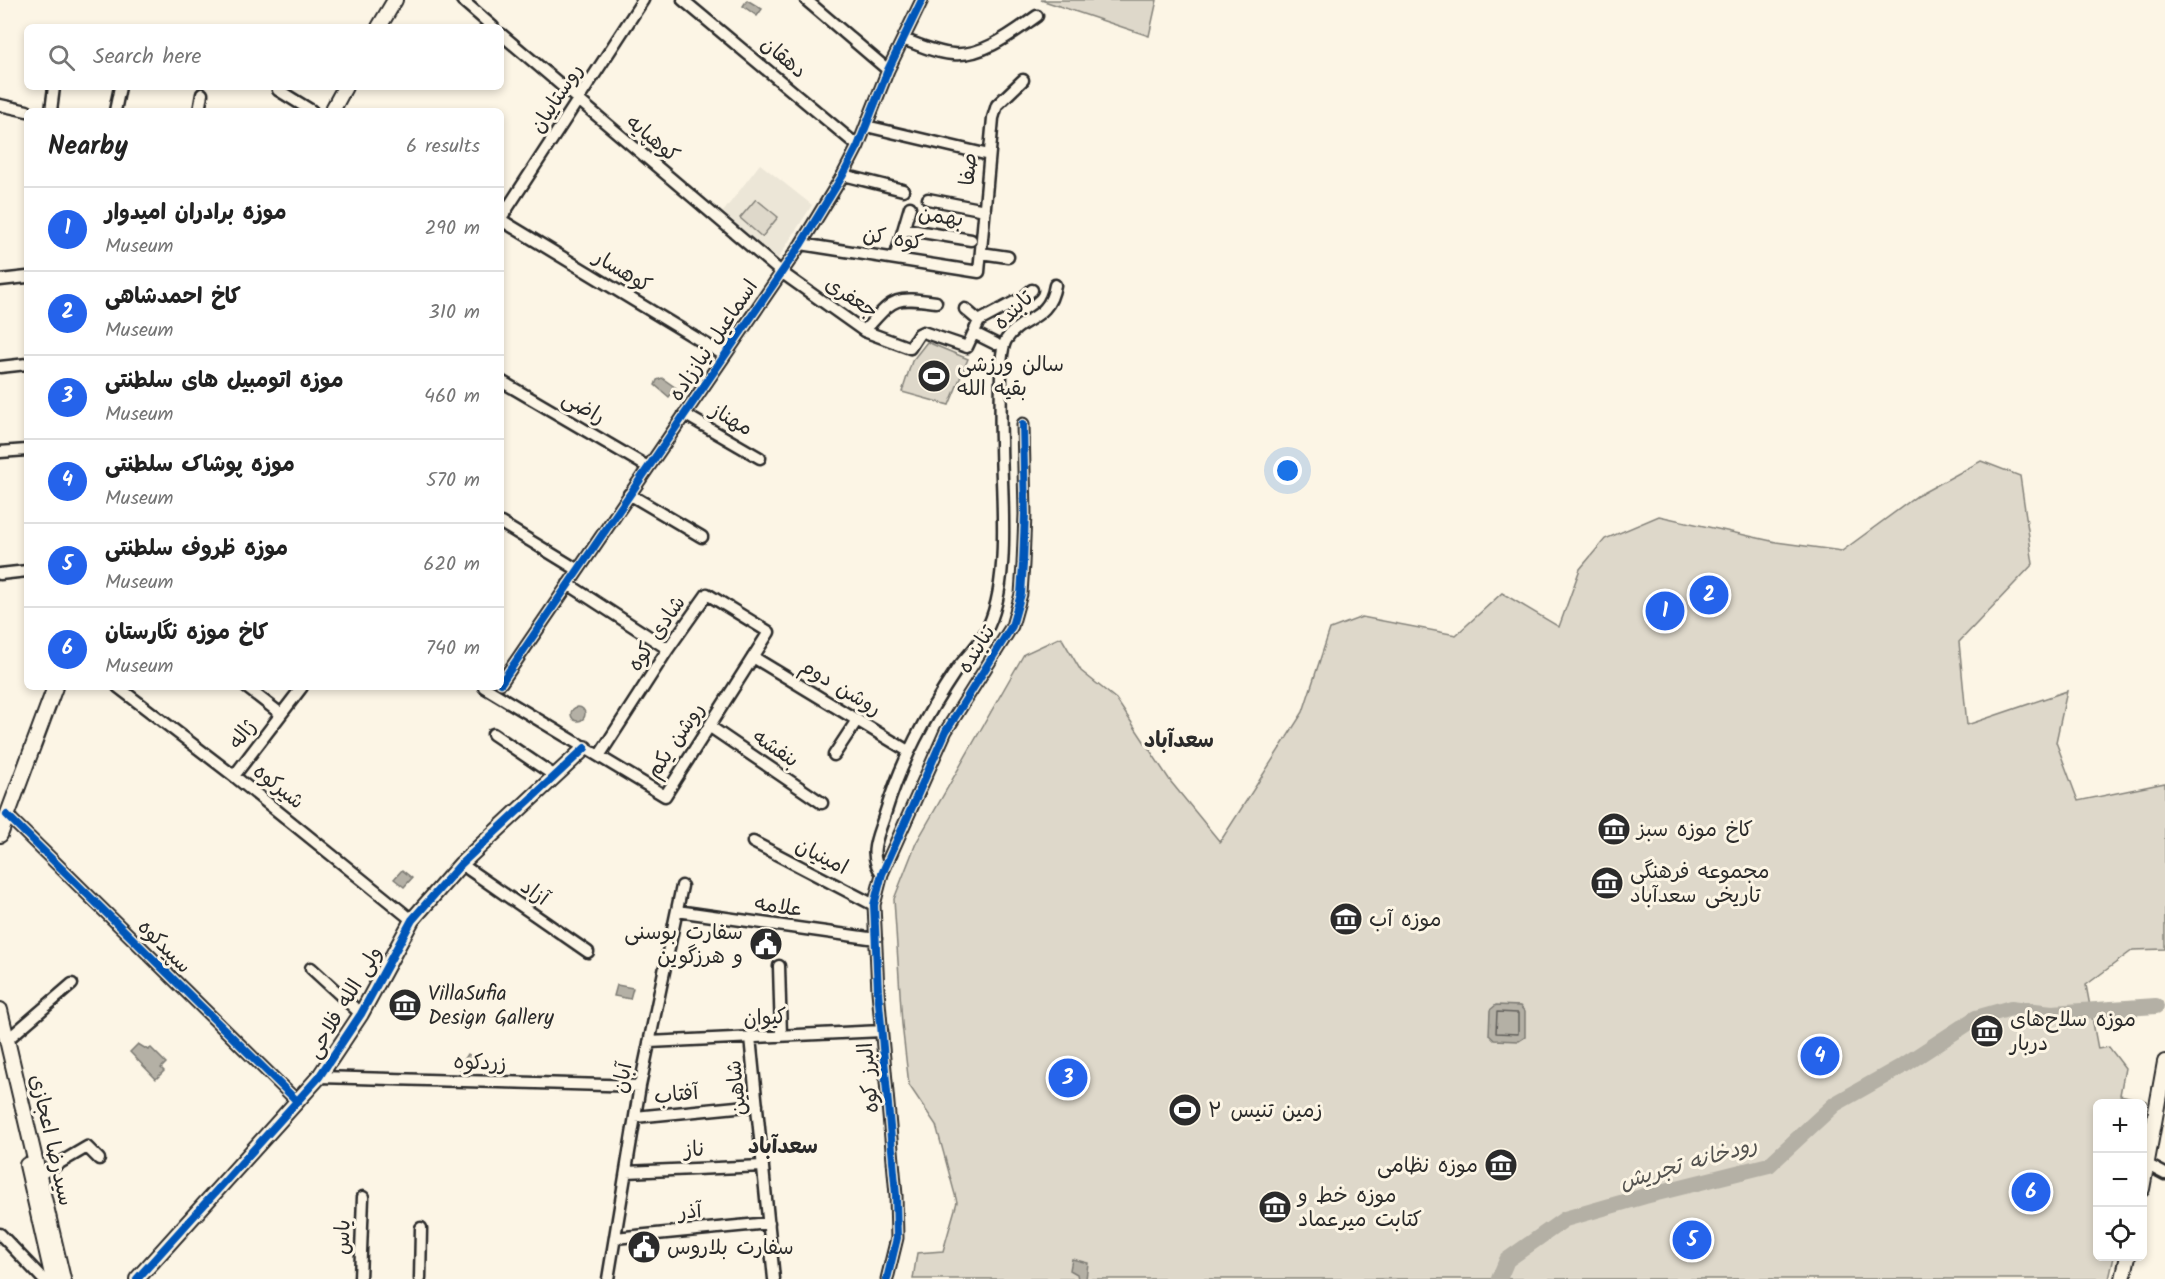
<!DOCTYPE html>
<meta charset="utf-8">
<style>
body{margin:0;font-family:Kalam,"Playpen Sans Arabic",sans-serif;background:#f2f2f2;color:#222}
.controls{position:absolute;right:18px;bottom:18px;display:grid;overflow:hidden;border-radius:9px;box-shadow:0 3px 9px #0003}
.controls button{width:54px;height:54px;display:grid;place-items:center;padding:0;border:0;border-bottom:2px solid #e0e0e0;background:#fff;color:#222;font:30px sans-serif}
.you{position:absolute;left:1288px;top:471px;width:21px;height:21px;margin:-15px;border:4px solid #fff;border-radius:50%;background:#1a73e8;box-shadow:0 0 0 9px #1a73e833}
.badge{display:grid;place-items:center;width:39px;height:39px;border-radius:50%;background:#2563eb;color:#fff;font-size:20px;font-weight:700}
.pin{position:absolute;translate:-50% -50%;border:3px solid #fff;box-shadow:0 2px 6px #0006}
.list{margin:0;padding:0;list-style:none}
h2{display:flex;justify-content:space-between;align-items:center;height:78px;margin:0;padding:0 24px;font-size:26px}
h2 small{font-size:20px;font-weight:400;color:#767676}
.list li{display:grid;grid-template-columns:39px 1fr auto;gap:18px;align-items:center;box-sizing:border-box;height:84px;padding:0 24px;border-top:2px solid #e0e0e0}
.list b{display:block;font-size:22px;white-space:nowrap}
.list p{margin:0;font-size:20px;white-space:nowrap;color:#767676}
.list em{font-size:20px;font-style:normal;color:#767676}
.icon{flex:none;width:33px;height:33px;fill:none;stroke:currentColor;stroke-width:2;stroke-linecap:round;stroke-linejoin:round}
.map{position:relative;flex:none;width:2165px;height:1279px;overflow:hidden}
.search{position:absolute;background:#fff;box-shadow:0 3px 9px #0003;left:24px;top:24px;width:480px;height:66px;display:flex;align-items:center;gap:15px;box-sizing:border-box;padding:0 21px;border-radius:9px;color:#767676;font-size:22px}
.panel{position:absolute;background:#fff;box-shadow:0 3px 9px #0003;left:24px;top:108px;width:480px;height:582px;border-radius:9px}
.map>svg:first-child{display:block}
.built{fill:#ece6d7}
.green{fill:#ded8ca;stroke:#84827a;stroke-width:1.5}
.water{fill:#b4b0a5;stroke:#7d7b74;stroke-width:1.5}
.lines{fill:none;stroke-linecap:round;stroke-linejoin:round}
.shore{stroke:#62605c;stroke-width:1.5}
.river{stroke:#b4b0a5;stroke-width:16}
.street-casing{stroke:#2b2b2b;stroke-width:15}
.secondary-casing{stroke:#2b2b2b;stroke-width:18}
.street{stroke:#fcf5e5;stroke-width:10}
.secondary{stroke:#fcf5e5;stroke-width:14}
.cycleway-casing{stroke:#fcf5e5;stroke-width:11}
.cycleway{stroke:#0057b8;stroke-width:8}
.labels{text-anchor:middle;stroke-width:6;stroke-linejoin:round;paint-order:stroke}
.street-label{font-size:21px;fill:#2b2b2b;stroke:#fcf5e5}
.poi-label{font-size:21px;fill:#2b2b2b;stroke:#fcf5e5;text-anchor:start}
.neighbourhood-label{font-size:22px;font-weight:bold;fill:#2b2b2b;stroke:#fcf5e5}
.water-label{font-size:22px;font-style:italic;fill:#545350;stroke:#fcf5e5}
</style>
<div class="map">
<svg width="2165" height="1279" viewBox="0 0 2165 1279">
<rect width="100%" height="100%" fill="#fcf5e5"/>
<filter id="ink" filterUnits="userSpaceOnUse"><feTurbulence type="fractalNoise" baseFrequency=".0167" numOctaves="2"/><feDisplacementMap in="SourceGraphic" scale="12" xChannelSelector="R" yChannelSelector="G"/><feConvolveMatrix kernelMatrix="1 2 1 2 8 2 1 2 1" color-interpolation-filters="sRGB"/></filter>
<g filter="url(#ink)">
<path class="built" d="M760,164L812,205L777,260L723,212Z"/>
<path class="green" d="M1041,0H1157L1149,36Z
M756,199L778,217L762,237L740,218Z
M927,342L968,359L949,405L902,392L912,361Z
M1981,461L2020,476L2033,564L1959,642L1967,725L2067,691L2056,742L2078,801L2165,783V949L2133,950L2086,985L2098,1049L2109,1047L2125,1068L2120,1095L2147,1101L2143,1124L2142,1104H2098V1256L2114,1257L2109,1279H913L917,1253L943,1251L957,1202L936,1125L909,1085L902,1024L894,899L916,843L1024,654L1061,637L1081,671L1116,699L1171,782L1220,842L1303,712L1330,629L1362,617L1456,635L1502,593L1559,627L1580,569L1605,539L1659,516L1776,542L1842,551L1917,496Z"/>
<path class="water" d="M747,0L762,9L757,16L743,6Z
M662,378L676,388L669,397L655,385L657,380Z
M571 714a7 7 0 1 1 14 0a7 7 0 1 1-14 0Z
M402,870L412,878L404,887L394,879Z
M617,985L633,988L630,999L614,996Z
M1496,1005L1520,1006L1525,1012V1037L1519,1041L1494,1040L1489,1035L1490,1010Z
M138,1044L148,1050L151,1048L166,1063L161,1068L164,1071L156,1079L130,1052Z
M468,1054L475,1059L466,1073L459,1068Z
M1072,1259L1088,1263L1086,1279H1078L1077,1274L1070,1270Z"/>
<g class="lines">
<path class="shore" d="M1497,1012L1518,1013V1034L1496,1033Z"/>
<path class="river" d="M1499,1279L1507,1260L1565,1219L1645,1196L1769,1165L1835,1104L1904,1065L1976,1018L2011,1008L2052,1013L2156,1006"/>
<g class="street-casing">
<path id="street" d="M462,0L493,27
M683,0L858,146
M806,0L888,70
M501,34L781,272L864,331L910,348L919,334L923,332L967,347L979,321L1024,297L1032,290
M903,39C919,45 936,53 953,54C983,57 1014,32 1037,16
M278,90L312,111
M0,105L27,111
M51,111L54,87
M115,111L120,87
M199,111L202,94
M866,126L989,155
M843,175L903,190
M928,199L985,210
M501,218L643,0
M501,220L724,355
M904,229L971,240
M801,244L979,272L993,118L997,105L1023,80
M981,253L1008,257
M895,258L910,207
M0,280L27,277
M965,309L979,321
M864,331C894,299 891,296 936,302
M974,333L996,344
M0,367L27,364
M501,381L648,467
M684,414L760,458
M0,452L27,450
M629,494L702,537
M501,523L578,570
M0,574L27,571
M568,584L668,649
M753,657L908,751
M501,683L801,244L843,175L858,146L888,70L922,0
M118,687L234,776L412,920
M246,687L281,714
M484,687L665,796L769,632L707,594L668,649L599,756
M709,726L822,803
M493,734L555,776
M834,755L857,720
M234,776L302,687
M7,815L298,1102
M753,842L874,905
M461,864L588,952
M882,874C867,853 878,837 885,814C902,759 925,717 957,669C966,657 978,646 985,633C1012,585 1001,496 1001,441C1000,415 1001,389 1001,364C1002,356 1002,347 1006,340C1021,316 1049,322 1055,285
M677,911L876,939
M779,966L781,1036
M311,968L361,1014
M750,1037L774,1279
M7,1040L72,984
M649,1042L882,1031
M319,1077L640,1086
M635,1117L757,1105
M2148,1165L2165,1174
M626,1172L763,1166
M39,1175L87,1147L99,1159
M0,1234L43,1279
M615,1238L769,1223
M360,1279L363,1197
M420,1279L421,1228
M608,1279L640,1086L682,886
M887,1279L897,1238L896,1195L878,991L874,905L882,874L946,731L1012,626L1021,594L1023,564L1025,514L1023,424"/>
</g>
<g class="secondary-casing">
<path id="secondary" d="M379,27L395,0
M332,111L345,87
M0,835L55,687
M0,1010L63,1279
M27,1165L53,1279
M2142,1189L2165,1062
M137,1279L319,1077L361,1014L412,920L461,864L585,748
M2123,1279L2128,1256"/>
</g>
<use href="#street" class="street"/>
<use href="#secondary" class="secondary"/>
<g class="cycleway-casing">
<path id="cycleway" d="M501,683L801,244L843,175L858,146L888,70L922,0
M7,815L298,1102
M137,1279L319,1077L361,1014L412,920L461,864L585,748
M887,1279L897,1238L896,1195L878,991L874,905L882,874L946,731L1012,626L1021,594L1023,564L1025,514L1023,424"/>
</g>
<use href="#cycleway" class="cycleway"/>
</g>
</g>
<defs>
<g id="stadium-disc" transform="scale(1.725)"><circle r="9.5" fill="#2b2b2b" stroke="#fcf5e5"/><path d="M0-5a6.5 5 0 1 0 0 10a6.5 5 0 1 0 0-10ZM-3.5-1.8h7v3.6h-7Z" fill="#fff"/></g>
<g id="museum-disc" transform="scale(1.725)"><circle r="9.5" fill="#2b2b2b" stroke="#fcf5e5"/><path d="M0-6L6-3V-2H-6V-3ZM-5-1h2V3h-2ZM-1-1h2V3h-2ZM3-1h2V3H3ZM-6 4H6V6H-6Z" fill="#fff"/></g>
<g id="civic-disc" transform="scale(1.725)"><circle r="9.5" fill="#2b2b2b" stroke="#fcf5e5"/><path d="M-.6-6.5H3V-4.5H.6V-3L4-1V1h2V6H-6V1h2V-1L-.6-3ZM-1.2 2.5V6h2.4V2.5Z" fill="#fff"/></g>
</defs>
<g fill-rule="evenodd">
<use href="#stadium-disc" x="934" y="376"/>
<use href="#museum-disc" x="1614" y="829"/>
<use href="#museum-disc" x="1607" y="883"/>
<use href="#museum-disc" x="1346" y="919"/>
<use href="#civic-disc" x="766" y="944"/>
<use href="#museum-disc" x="405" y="1005"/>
<use href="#museum-disc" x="1987" y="1031"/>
<use href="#stadium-disc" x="1185" y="1110"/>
<use href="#museum-disc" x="1501" y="1165"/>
<use href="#museum-disc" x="1275" y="1207"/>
<use href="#civic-disc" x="644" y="1247"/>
</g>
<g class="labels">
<g class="street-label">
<text transform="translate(784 57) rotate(40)" y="7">دهقان</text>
<text transform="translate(556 98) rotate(-57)" y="7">روستاییان</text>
<text transform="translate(653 138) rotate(40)" y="7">کوهپایه</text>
<text transform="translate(968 169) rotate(-85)" y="7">صفا</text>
<text transform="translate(941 216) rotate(9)" y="7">بهمن</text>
<text transform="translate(893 238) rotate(9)" y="7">کوه کن</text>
<text transform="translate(623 271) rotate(31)" y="7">کوهسار</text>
<text transform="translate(852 297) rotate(33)" y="7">جعفری</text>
<text transform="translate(1013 310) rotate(-44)" y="7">تابنده</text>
<text transform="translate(713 340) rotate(-56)" y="7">اسماعیل نیاززاده</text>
<text transform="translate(584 407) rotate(30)" y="7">راضی</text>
<text transform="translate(732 419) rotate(30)" y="7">مهناز</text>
<text transform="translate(656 633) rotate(-56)" y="7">شادی کوه</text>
<text transform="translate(976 649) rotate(-58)" y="7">تنابنده</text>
<text transform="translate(841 687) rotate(31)" y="7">روشن دوم</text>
<text transform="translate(242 734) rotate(-53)" y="7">ژاله</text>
<text transform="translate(675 740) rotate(-56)" y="7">روشن یکم</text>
<text transform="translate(776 748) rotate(34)" y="7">بنفشه</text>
<text transform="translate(279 786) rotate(39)" y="7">شیرکوه</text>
<text transform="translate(822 856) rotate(27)" y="7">امینیان</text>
<text transform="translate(535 892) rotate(35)" y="7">آزاد</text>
<text transform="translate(779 906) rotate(8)" y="7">علامه</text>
<text transform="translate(165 946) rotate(45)" y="7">سپیدکوه</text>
<text transform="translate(344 1002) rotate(-59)" y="7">ولی‌ الله فلاحی</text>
<text transform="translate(765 1017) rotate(-3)" y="7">کیوان</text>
<text transform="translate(480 1062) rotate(2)" y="7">زردکوه</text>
<text transform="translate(622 1078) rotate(-79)" y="7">آبان</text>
<text transform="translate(868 1078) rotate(-95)" y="7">البرز کوه</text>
<text transform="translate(736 1088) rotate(-96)" y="7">شاهین</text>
<text transform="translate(676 1094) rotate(-6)" y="7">آفتاب</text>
<text transform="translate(52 1140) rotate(77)" y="7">سیدرضا اعجازی</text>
<text transform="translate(694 1149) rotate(-3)" y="7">ناز</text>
<text transform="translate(690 1211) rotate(-5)" y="7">آذر</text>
<text transform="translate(342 1237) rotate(-88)" y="7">یاس</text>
</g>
<g class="poi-label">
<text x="957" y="371">سالن ورزشی<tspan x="957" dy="24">بقیه الله</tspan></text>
<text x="1637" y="836">کاخ موزه سبز</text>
<text x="1630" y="878">مجموعه فرهنگی<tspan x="1630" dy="24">تاریخی سعدآباد</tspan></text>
<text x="1369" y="926">موزه آب</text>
<text x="743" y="939" text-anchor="end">سفارت بوسنی<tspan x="743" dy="24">و هرزگوین</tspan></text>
<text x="428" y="1000">VillaSufia<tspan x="428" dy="24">Design Gallery</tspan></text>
<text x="2010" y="1026">موزه سلاح‌های<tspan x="2010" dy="24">دربار</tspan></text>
<text x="1208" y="1117">زمین تنیس ۲</text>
<text x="1478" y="1172" text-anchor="end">موزه نظامی</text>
<text x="1298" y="1202">موزه خط و<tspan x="1298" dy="24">کتابت میرعماد</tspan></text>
<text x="667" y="1254">سفارت بلاروس</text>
</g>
<g class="neighbourhood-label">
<text x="1179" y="747">سعدآباد</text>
<text x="783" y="1153">سعدآباد</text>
</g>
<g class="water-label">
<text transform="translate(1688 1162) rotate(-16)" y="8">رودخانه تجریش</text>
</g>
</g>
</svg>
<div class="controls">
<button>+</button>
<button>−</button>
<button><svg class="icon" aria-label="locate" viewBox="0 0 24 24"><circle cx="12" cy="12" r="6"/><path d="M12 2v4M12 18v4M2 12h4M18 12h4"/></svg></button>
</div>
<div class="you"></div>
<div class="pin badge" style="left:1665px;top:611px">1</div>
<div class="pin badge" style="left:1709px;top:595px">2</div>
<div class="pin badge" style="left:1068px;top:1078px">3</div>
<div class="pin badge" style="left:1820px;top:1056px">4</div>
<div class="pin badge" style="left:1692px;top:1240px">5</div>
<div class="pin badge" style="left:2031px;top:1192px">6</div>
<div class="search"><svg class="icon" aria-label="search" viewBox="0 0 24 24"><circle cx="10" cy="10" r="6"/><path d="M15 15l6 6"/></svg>Search here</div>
<section class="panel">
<h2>Nearby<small>6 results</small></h2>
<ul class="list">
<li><span class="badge">1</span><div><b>موزه برادران امیدوار</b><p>Museum</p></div><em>290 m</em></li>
<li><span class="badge">2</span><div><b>کاخ احمدشاهی</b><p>Museum</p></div><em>310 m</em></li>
<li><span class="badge">3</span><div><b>موزه اتومبیل های سلطنتی</b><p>Museum</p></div><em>460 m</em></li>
<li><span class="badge">4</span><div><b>موزه پوشاک سلطنتی</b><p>Museum</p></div><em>570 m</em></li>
<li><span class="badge">5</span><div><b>موزه ظروف سلطنتی</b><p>Museum</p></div><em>620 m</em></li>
<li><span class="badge">6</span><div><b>کاخ موزه نگارستان</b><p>Museum</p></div><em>740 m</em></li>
</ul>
</section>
</div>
